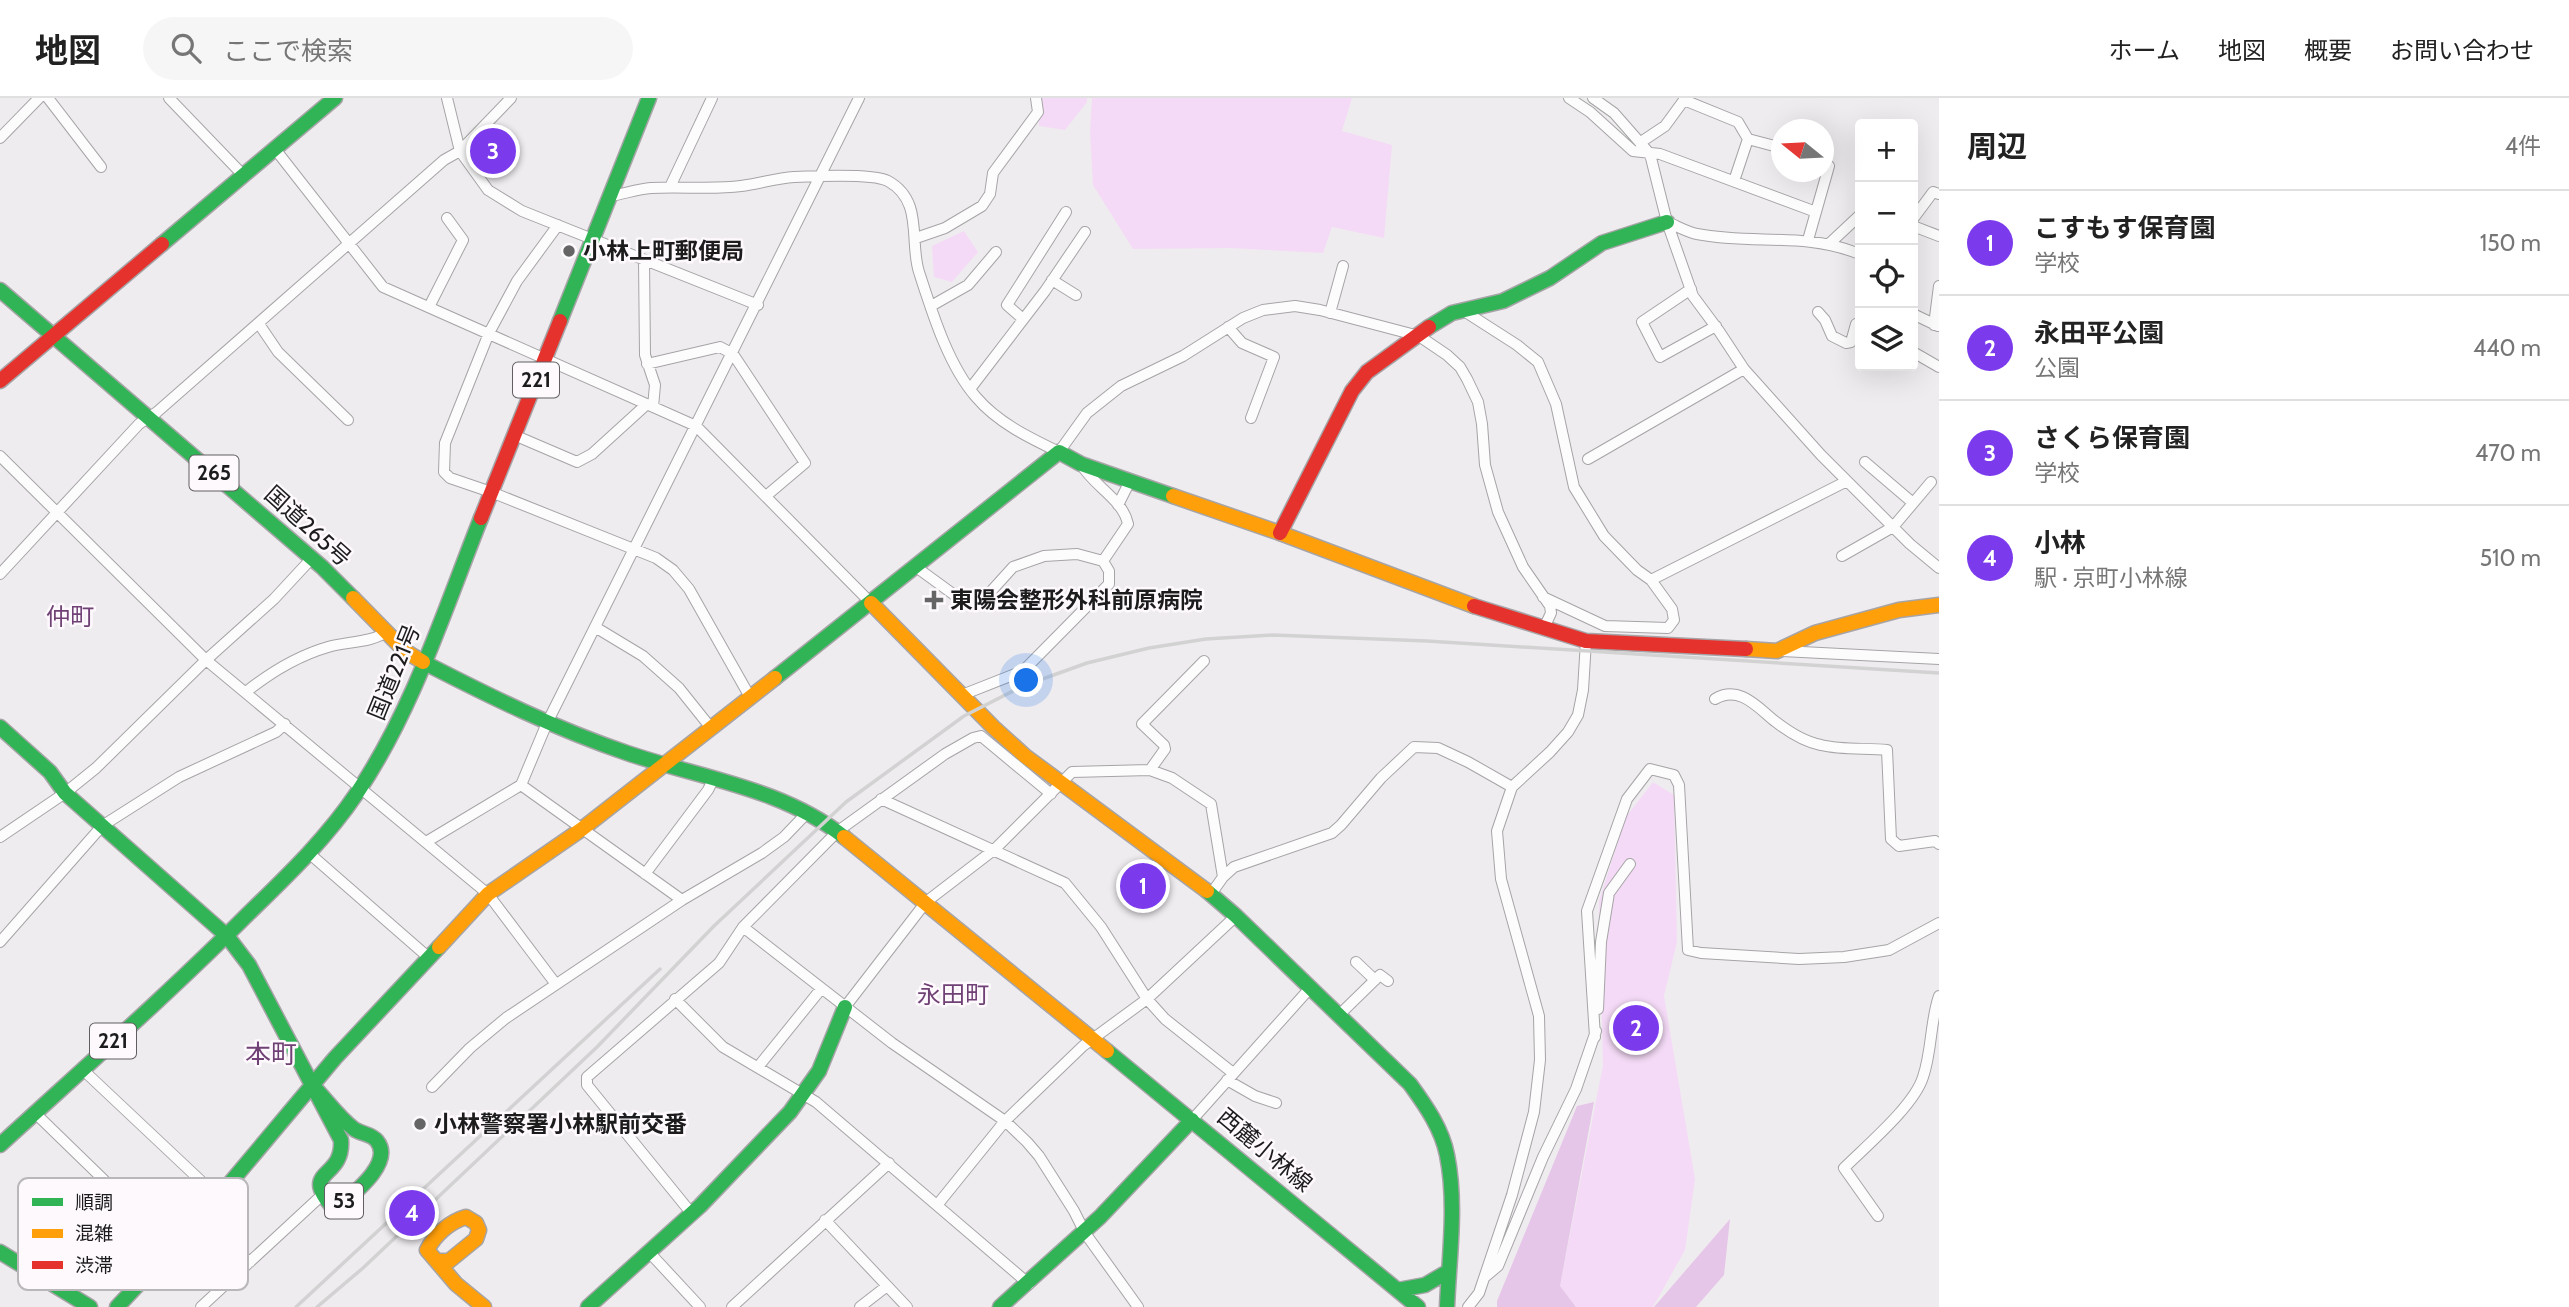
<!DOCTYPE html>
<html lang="ja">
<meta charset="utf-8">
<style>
body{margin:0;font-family:Cabin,"Noto Sans JP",sans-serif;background:#f6f6f6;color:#222}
.controls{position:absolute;right:21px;top:21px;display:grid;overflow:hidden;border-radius:7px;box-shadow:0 7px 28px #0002}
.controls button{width:63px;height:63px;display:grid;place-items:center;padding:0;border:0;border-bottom:2px solid #e0e0e0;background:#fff;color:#222;font:35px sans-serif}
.compass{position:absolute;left:1771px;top:21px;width:63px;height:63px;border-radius:50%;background:#fff;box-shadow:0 7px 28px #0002;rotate:288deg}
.you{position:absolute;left:1027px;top:583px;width:24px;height:24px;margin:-18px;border:5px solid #fff;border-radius:50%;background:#1a73e8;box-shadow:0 0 0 10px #1a73e833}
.badge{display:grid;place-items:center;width:46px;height:46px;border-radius:50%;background:#7c3aed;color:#fff;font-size:23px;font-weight:700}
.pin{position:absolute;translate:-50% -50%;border:4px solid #fff;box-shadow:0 2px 7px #0006}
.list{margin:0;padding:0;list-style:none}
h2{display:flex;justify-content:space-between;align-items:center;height:91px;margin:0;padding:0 28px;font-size:30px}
h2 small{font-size:23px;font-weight:400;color:#767676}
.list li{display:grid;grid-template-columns:46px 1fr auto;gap:21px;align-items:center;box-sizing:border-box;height:105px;padding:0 28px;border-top:2px solid #e0e0e0}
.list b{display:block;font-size:26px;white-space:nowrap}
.list p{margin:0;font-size:23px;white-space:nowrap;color:#767676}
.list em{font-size:23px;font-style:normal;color:#767676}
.icon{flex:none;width:38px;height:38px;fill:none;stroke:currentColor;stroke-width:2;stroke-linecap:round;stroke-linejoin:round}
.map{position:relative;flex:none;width:1939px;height:1209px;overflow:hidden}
header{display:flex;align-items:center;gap:42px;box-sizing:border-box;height:98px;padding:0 35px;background:#fff;border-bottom:2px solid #e0e0e0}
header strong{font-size:33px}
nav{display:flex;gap:38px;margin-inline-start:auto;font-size:24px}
.search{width:490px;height:63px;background:#f6f6f6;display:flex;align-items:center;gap:18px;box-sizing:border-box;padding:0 24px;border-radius:38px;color:#767676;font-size:26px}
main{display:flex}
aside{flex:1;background:#fff}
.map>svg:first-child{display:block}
.green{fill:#f4daf6}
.forest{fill:#e6c6e8}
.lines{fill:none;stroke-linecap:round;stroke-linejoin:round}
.street-casing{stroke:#a6a4a6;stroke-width:12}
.fast-casing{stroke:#a6a4a6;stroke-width:17}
.slow-casing{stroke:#a6a4a6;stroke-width:17}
.jam-casing{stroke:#a6a4a6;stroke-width:17}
.street{stroke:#fdfcfd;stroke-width:10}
.fast{stroke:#30b455;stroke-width:14}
.slow{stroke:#ff9f0a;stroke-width:14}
.jam{stroke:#e5322d;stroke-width:14}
.rail{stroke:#d3d2d3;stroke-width:3.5}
.poi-dot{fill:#666566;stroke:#fdf9fd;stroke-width:2.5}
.labels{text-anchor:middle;stroke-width:5;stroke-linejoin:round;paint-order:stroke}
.shield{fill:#fdf9fd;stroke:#605e60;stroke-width:2}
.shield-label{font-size:21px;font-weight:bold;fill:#1d1c1d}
.poi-label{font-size:23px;font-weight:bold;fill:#1d1c1d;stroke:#fdf9fd;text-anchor:start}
.street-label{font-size:23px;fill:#1d1c1d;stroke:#fdf9fd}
.neighbourhood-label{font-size:24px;fill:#704175;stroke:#fdf9fd}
.quarter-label{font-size:26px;fill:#704175;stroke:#fdf9fd}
.key{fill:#fdf9fd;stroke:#bab7ba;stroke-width:2}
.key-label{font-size:19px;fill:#1d1c1d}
</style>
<header>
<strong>地図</strong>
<div class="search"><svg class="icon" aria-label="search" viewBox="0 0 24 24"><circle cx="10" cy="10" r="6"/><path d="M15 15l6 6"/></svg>ここで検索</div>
<nav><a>ホーム</a><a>地図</a><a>概要</a><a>お問い合わせ</a></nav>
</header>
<main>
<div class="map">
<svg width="1939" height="1209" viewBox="0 0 1939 1209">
<rect width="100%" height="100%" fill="#efecef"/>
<path class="green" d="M1039,0H1087V4L1065,32L1039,28Z
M1092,0H1352L1342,33L1392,47L1384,140L1332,129L1323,155L1230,150L1133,151L1093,87L1090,34Z
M964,133L978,154L952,184L934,179L932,148Z
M1653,684L1674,697L1677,844L1664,898L1695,1081L1685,1152L1653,1209H1576L1560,1188L1603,967L1599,803L1626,719Z"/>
<path class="forest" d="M1594,1004L1560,1188L1576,1209H1497V1203L1577,1008Z
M1730,1121L1724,1177L1696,1209H1654Z"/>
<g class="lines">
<g class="street-casing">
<path id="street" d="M48,0L101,69
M169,0L243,77
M447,0L460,53L488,92L522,113L758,207
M1569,0L1590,14L1633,53L1660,56L1816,114
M1593,0L1614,15L1650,56L1667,124L1693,198L1719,233L1744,271L1821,357L1910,446L1939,470
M0,40L39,0
M1641,44L1665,28L1684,2L1738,24L1748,41L1782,50
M275,51L383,189L696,328L871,505
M1734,83L1748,41
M670,89L712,0
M610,98C624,96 637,91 651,90C681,88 712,92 741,88C759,86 776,80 794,79C814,78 873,75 888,83C924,103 909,143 919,174C932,214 948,267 976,299C998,325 1030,340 1059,354L1087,315L1121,288L1183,258L1243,220L1263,212L1295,208L1320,212L1419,238L1447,257L1460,269L1467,281L1478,304L1482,326L1485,367L1498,414L1523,469L1550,508L1551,515L1544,530
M1913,121L1933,94L1939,96
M1667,124C1677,128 1687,134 1697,136C1753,147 1802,134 1857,155L1860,153
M558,127L517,183L489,235L445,345L444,374L450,380L491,394L656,460L673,472L689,491L750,599
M1913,128L1939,138
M916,140L945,130L982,108L990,96L993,75L1038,14L1036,0
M1808,142L1829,68L1824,64
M1829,146L1860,117
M644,162L645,257L655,287L653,309
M1052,182L1076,197
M1691,191L1642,224L1660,259L1716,228
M931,208L968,187L996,154
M429,209L463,142L447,120
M1464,213L1517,247L1538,264L1556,306L1574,389L1604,438L1637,472L1651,482L1672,511L1674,522L1668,530L1605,528L1543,499
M1818,214L1825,222L1832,238L1846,245L1851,244L1856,226L1860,224
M1330,215L1343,168
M1913,216L1938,228
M1023,221L1007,207L1066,114
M259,226L278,254L348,322
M1934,227L1939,188
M1228,229L1242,245L1274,259L1251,320
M1913,254L1939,269
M647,266L720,249L733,256L805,365L766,398
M970,291L1045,193L1085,134
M514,337L577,364L592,356L647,306
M0,358L206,562L488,796L555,885
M1588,361L1744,271
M1865,364L1913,405
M1081,366C1093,388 1123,401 1128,426L1103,463
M1118,407L1130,383
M1842,458L1893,429L1931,384
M916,469L964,504L974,506L985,500L1013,469L1044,458L1077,456L1103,463L1109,473V486L1023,573L962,597
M0,476L139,326L157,314L444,62L460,53L511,0
M1651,482L1847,383
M595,529L643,558L679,590L711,630
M1782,553L1939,561
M246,594C271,574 297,558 328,549C345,544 374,544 386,534
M1715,601C1740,586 1759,611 1776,624C1789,634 1805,644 1821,647C1841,652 1866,650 1887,652L1891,741L1899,748L1935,743L1939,746
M1150,672L1165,651L1164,647L1142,626L1204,563
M521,687L682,802
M881,701L1065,785L1101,829L1147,901L1165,921L1233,975
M0,739L65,695L96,670L206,562L274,501L312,460
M426,744L521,687L547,625L859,0
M310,756L428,859
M645,776L708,692L713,682
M1211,796L1223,779L1234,769L1332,735L1341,727L1381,680L1414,649L1438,650L1468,664L1512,689
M743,829L892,945L1005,1023L1027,1044L1039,1058L1074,1113L1085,1135L1138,1209
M0,844L102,728L179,679L276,634L285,626
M1356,864L1375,882
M675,901L723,949L816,1004L1029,1186
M845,909L926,804L995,751L1072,674L1150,672L1172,680L1211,706L1223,779
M1598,911L1601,844L1609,795L1630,766
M1338,918L1380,877L1388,883
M1595,939L1587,813L1627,701L1650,671L1674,677L1679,687L1688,852L1701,855L1799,861L1844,859L1889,852L1939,825
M758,969L821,891
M82,971L218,1099
M1227,982L1255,998L1276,1005
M432,989L470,950L506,920L682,802L762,755L784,739L807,715
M34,1014L174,1150
M1192,1022L1311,889
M938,1106L1005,1023L1083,948L1147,901L1236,818
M692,1116L587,987V979L719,865L743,829L838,733L945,656L973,640L981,638L1051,696
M1878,1118L1844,1070C1866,1048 1914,1008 1923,979C1932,953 1930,924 1939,898
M199,1122L250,1164
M825,1122L907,1209
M649,1154L700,1209
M1485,1179L1498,1168L1543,1059L1576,991L1596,933
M201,1209L320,1099
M732,1209L889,1065
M860,1209L887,1188
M1468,1209L1479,1195L1512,1097L1534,1014L1540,962L1539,918L1501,781L1497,733L1512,689L1550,654L1568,634L1578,617L1583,592L1586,543"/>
</g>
<g class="fast-casing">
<path id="fast" d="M162,146L335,0
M0,192L322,469L353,500
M560,223L649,0
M1429,229L1452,215L1503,203L1550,180L1602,145L1667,124
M423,564C489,598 556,631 627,655C700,680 782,690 844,739
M775,580L1059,354L1081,366L1173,398
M0,629L50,674L65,695L227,838
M1207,793L1236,818L1410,986C1426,1008 1442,1031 1447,1057C1457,1106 1449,1160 1447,1209
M227,838L249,867L341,1042C344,1083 297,1070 335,1112C349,1099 395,1066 377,1043C372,1036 361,1036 354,1031C338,1019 326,1001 312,987
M1107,953L1418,1209
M0,1047C83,971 168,896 248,816C287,778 326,741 357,695C413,612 444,513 481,420
M0,1154L90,1209
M1398,1192L1425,1187L1449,1173
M117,1209L199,1122L335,960L439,849
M588,1209L700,1108L790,1014L819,973L845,909
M1000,1209L1100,1119L1192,1022"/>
</g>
<g class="slow-casing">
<path id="slow" d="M1173,398L1280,435L1474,508
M353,500L405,553L423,564
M871,505L993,629L1025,658L1207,793
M1746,551L1777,553L1815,535L1899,512L1939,507
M844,739L1107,953
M439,849L488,796L582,731L775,580
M437,1163H449L476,1141L479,1132L476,1125L466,1119C449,1124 435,1137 427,1152L456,1186L484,1209"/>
</g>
<g class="jam-casing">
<path id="jam" d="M0,283L162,146
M481,420L560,223
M1280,435L1352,293L1367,274L1429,229
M1474,508L1586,543L1746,551"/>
</g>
<use href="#street" class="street"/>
<use href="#fast" class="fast"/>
<use href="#slow" class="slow"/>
<use href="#jam" class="jam"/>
<path class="rail" d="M296,1209L660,871
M317,1209L363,1170L597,949L714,828L846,704L964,618L1023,588L1087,565L1149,550L1206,541L1273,537L1427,543L1939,575"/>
</g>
<g class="poi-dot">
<circle cx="569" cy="153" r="7"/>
<path d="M930.5 491.5h7v7h7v7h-7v7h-7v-7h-7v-7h7z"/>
<circle cx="420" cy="1026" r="7"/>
</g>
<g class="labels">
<g class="shield">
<rect x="513" y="264.5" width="46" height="35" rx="5"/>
<rect x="189.5" y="357.5" width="49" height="35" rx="5"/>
<rect x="90" y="925.5" width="46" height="35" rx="5"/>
<rect x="325" y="1085.5" width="38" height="35" rx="5"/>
</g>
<g class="shield-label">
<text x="536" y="289">221</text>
<text x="214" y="382">265</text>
<text x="113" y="950">221</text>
<text x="344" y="1110">53</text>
</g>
<g class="poi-label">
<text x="583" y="161">小林上町郵便局</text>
<text x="950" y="510">東陽会整形外科前原病院</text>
<text x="434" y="1034">小林警察署小林駅前交番</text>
</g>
<g class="street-label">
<text transform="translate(308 428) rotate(42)" y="8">国道265号</text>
<text transform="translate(394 574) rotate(-68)" y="8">国道221号</text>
<text transform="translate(1265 1052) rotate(40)" y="8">西麓小林線</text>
</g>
<g class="neighbourhood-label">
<text x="70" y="527">仲町</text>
<text x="953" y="905">永田町</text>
</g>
<g class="quarter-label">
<text x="271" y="965">本町</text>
</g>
</g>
<rect x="18" y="1080" width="230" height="112" rx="10" class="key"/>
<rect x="32" y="1100" width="31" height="8" fill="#30b455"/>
<rect x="32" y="1131" width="31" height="9" fill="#ff9f0a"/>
<rect x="32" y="1163" width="31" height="8" fill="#e5322d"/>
<g class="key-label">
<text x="75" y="1111">順調</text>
<text x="75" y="1142">混雑</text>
<text x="75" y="1174">渋滞</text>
</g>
</svg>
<div class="controls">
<button>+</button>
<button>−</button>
<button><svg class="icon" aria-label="locate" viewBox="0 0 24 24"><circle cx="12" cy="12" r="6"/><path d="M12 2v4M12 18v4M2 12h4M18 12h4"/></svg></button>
<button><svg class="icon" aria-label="layers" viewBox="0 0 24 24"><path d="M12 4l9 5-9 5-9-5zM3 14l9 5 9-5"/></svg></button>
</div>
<svg class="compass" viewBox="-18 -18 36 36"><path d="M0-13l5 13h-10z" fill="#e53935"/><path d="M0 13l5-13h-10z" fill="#767676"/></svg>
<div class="you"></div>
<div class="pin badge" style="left:1143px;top:788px">1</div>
<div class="pin badge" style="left:1636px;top:930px">2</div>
<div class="pin badge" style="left:493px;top:53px">3</div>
<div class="pin badge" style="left:412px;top:1115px">4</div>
</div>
<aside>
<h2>周辺<small>4件</small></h2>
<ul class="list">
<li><span class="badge">1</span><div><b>こすもす保育園</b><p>学校</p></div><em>150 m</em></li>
<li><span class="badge">2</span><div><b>永田平公園</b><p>公園</p></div><em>440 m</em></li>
<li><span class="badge">3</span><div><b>さくら保育園</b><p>学校</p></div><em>470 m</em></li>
<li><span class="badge">4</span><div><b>小林</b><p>駅 · 京町小林線</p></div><em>510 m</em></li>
</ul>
</aside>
</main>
